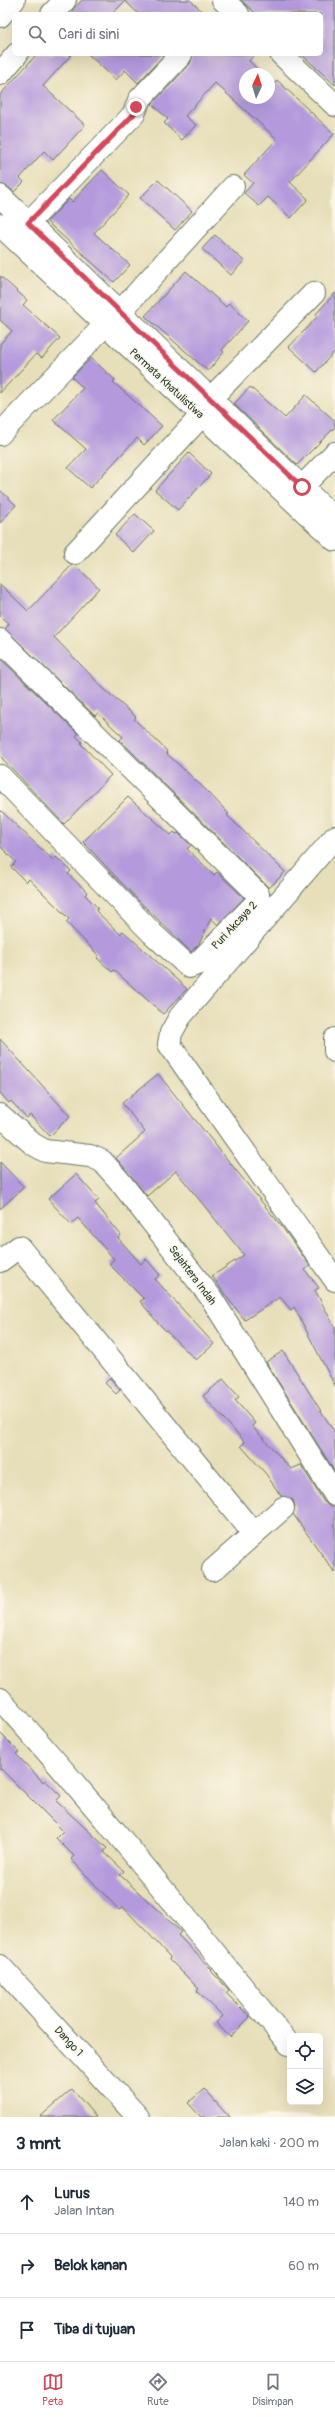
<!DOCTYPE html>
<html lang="id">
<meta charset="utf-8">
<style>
body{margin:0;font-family:Pangolin,sans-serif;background:#f6f6f7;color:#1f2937}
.controls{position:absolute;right:12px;bottom:12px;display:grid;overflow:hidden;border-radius:6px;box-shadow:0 4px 16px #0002}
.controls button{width:36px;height:36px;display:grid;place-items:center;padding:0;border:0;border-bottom:1px solid #e0e1e3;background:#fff;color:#1f2937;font:20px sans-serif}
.compass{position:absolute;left:239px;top:68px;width:36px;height:36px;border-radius:50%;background:#fff;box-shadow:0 4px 16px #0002;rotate:4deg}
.stop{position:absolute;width:12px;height:12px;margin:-9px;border:3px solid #d1495b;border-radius:50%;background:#fff}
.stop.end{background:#d1495b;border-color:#fff;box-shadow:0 1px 4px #0008}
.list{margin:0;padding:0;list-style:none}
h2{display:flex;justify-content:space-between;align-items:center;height:52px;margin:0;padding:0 16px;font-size:17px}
h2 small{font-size:13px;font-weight:400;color:#747a83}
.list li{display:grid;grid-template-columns:26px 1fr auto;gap:12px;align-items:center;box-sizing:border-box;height:64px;padding:0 16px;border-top:1px solid #e0e1e3}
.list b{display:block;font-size:15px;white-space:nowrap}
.list p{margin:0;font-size:13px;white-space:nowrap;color:#747a83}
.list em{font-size:13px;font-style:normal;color:#747a83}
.icon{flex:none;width:22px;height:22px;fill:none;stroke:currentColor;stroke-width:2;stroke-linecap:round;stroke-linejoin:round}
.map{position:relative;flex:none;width:335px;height:2117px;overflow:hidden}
.search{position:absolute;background:#fff;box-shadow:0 4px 16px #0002;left:12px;right:12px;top:12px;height:44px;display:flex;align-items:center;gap:10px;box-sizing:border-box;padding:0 14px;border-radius:6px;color:#747a83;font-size:15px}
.sheet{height:244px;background:#fff}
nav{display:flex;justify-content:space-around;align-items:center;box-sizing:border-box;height:56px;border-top:1px solid #e0e1e3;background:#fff;font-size:11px;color:#747a83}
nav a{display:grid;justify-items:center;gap:2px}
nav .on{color:#d1495b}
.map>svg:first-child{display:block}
.building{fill:#b49add}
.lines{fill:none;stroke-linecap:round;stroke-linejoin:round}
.minor-casing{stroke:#657663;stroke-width:24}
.minor{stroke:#fff;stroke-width:22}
.route{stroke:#d1495b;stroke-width:5}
.labels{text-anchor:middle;stroke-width:3;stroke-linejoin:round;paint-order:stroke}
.street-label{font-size:11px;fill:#1f3d34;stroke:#fcf5e5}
</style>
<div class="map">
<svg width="335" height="2117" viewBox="0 0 335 2117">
<rect width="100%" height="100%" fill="#fcf5e5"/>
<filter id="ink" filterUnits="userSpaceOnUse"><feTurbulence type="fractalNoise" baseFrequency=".025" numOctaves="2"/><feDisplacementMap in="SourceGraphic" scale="8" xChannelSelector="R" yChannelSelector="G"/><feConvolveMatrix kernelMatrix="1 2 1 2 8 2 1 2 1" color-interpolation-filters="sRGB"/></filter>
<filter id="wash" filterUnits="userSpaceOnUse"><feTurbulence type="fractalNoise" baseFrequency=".012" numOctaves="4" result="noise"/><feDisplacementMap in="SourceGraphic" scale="16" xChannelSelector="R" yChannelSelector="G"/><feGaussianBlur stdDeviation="0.9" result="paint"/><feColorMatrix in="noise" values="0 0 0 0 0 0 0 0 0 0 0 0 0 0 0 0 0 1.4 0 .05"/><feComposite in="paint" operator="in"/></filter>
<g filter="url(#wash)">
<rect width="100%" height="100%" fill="#e7dfb9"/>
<g id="blocks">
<path class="building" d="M82,0H190L205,14H139L125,1L112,14H69Z
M241,0H335V85L301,54H321V14H256Z
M37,54H72L43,86L85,125L53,160L44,151L20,178L24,182L14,192L8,187L0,184V95Z
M88,54H165L138,83L125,70L116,80Z
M193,54H255L249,61L263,74H245V98H269V80L274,84L277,80L334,134L290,182L308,199L291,218L268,197L259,206L244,193L253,183L244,175L277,139L215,83L185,116L196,125L182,140L164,123L168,119L152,104L190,64Z
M102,170L129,195L94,233L130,265L114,282L47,222L69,199L72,202Z
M158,180L192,211L175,230L140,198Z
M215,235L244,261L231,275L202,249Z
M186,271L226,307L229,303L248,321L222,350L224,352L208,371L145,316Z
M0,276L27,300L23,305L60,338L42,358L36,354L0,393V344L12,331L0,320Z
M335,293V351L316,372L289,347L318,316L316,314Z
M91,358L115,380L113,382L162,426L144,445L137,438L90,488L68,468L86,449L53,420L83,388L72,377Z
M250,387L285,418L306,395L335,421V427L297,465L234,404Z
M189,453L211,474L178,510L155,490Z
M0,490L16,505L0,523Z
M135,514L154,531L134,553L115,535Z
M72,565H75L99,588L54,637L104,689L136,717L134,719L167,751L166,753L208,792L229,814L227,815L285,872L269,888L120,740L123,737L98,713L95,716L5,629L9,624L0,616V584L28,611Z
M0,658L78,734L76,736L82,742L81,744L111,775L64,824L0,756Z
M128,797L171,835L174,832L176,834L178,833L191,845L187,849L214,875L217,872L244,898L218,925L211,918L199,944L191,952L140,902L83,842Z
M0,810L53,860L56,857L71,871L68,874L87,892L85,895L98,908L96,911L120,934L123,931L187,989L163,1014L114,970L112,972L97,958L99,956L66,922L69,919L29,879L26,882L11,867L16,862L0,846Z
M0,1039L70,1116L50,1136L30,1115L27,1118L11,1101L9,1103L0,1093Z
M158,1074L282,1227L310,1266L305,1270L319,1288L315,1290L335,1328V1386L294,1307L291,1310L280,1297L245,1320L226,1296L212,1276L244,1255L176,1171L147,1196L116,1158L145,1132L122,1103Z
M0,1162L24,1187L0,1209Z
M76,1174L99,1200L95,1203L121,1235L118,1238L141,1264L146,1259L160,1275L155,1279L214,1344L196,1360L158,1323L140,1301L144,1299L109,1264L114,1259L78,1218L71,1224L48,1199Z
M283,1351L335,1433V1472L266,1362Z
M110,1378L120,1390L116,1394L105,1383Z
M223,1379L239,1397L235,1400L255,1423L252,1426L291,1469L301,1465L324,1502L335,1507V1573L293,1514L295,1506L293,1500L281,1496L266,1474L241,1446L245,1442L203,1396Z
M0,1733L19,1752L16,1754L43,1782L45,1780L61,1796L56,1801L107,1848L104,1852L124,1871L120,1875L181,1932L178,1935L212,1970L211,1971L229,1990L226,1993L250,2017L230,2037L216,2023L223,2016L197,1991L199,1989L169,1959L170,1957L149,1934L123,1907L119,1910L71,1859L74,1856L56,1838L63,1831L1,1769L0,1770Z
M72,2089L96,2117H40Z
M204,2089L229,2117H201L188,2103Z"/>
</g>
</g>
<g filter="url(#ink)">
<use href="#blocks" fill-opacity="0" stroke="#657663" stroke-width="1"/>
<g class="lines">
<g class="minor-casing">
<path id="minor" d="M223,0L238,14
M52,14L65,0
M0,16L14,0
M281,54L335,105
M0,74L17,54
M0,196L335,519
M28,223L134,114L139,100L181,55
M0,225L335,540
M210,399L314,293
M0,434L105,325L120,312L233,187
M293,496L335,453
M75,553L202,415
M0,640L258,894V901L197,964L189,967L152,933L0,776
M335,837L180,1017L171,1033L169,1044L335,1280
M335,1039V1051
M0,1115L33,1144L45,1151L90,1156L102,1161L118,1179L210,1296L335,1495
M0,1261L19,1247L254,1534
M213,1570L283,1508
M0,1699C101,1810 194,1928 289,2044
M0,1966L138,2117"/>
</g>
<use href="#minor" class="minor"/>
</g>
</g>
<g class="lines" filter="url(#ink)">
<path class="route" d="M136,107L134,114L28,223L302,487"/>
</g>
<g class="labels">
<g class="street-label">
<text transform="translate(167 383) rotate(43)" y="4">Permata Khatulistiwa</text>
<text transform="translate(234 925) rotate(-47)" y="4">Puri Akcaya 2</text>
<text transform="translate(193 1275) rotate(53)" y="4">Sejahtera Indah</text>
<text transform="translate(69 2041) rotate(47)" y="4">Dango 1</text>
</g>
</g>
</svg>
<div class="controls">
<button><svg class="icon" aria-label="locate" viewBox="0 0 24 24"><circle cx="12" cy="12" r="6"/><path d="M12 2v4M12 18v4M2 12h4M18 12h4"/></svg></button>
<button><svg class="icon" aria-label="layers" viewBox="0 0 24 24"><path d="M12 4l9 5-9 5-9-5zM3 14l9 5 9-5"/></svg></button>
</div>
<svg class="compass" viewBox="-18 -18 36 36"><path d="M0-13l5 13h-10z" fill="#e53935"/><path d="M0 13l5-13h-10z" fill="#747a83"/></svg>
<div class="stop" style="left:302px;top:487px"></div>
<div class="stop end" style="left:136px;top:107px"></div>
<div class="search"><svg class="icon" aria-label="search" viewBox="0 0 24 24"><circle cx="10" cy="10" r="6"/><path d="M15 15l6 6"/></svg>Cari di sini</div>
</div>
<section class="sheet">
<h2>3 mnt<small>Jalan kaki · 200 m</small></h2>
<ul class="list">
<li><svg class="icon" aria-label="ahead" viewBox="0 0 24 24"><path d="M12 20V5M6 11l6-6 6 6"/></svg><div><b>Lurus</b><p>Jalan Intan</p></div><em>140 m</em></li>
<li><svg class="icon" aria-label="right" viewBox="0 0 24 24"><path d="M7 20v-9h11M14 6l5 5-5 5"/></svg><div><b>Belok kanan</b></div><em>60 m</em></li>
<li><svg class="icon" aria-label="arrive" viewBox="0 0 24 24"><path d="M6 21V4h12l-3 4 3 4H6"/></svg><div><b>Tiba di tujuan</b></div></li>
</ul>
</section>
<nav>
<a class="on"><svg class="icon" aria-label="map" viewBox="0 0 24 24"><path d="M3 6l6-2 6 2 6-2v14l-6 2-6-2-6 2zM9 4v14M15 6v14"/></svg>Peta</a>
<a><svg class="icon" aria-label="directions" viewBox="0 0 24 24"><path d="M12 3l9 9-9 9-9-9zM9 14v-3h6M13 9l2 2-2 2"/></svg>Rute</a>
<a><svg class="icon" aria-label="saved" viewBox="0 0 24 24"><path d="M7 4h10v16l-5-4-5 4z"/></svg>Disimpan</a>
</nav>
